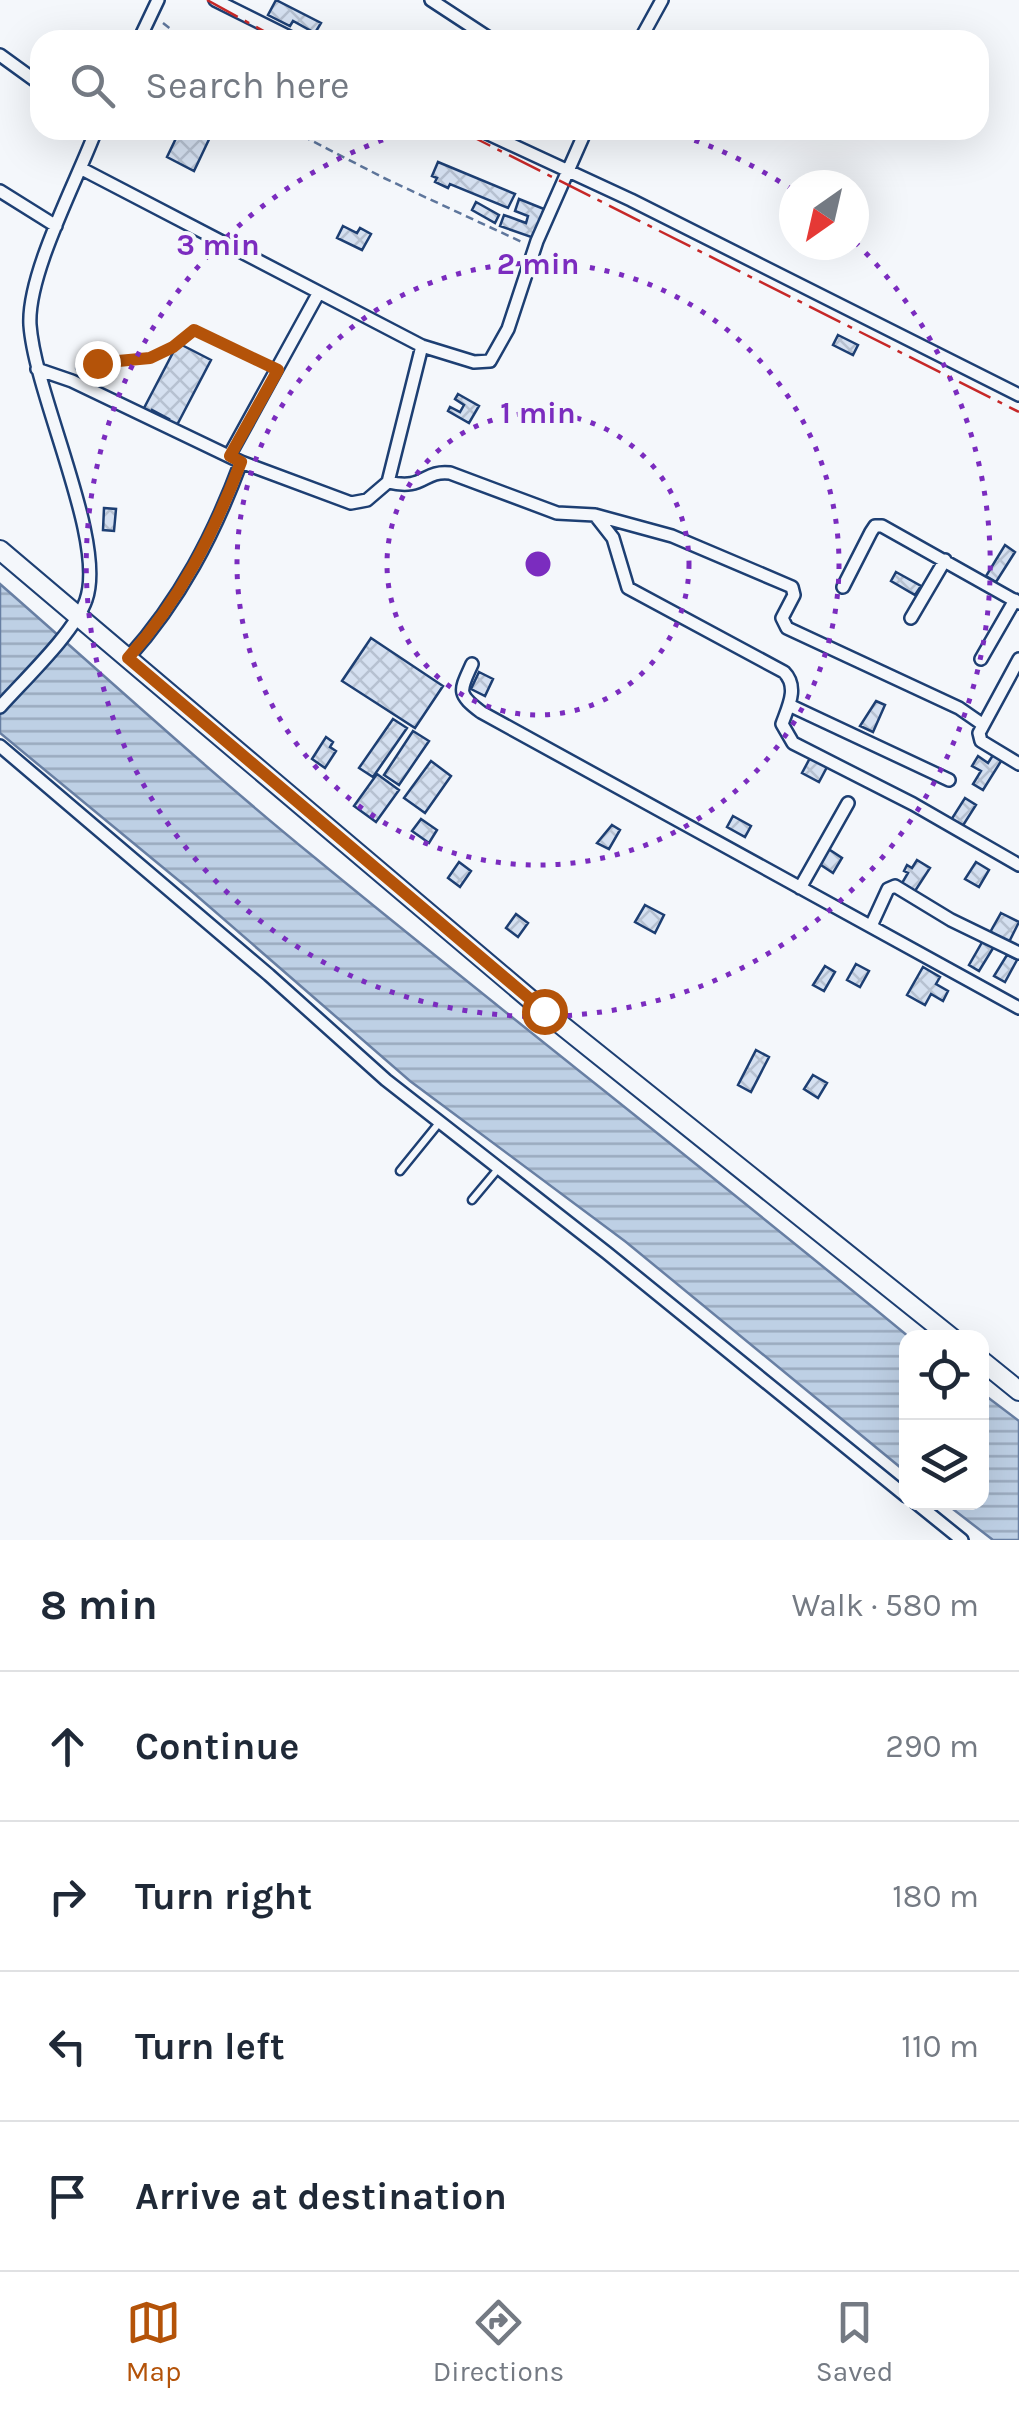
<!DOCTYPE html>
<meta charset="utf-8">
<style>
body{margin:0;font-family:Karla,sans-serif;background:#f2f2f3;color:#1f2937}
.controls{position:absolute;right:30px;bottom:30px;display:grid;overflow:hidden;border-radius:20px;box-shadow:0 10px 40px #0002}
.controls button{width:90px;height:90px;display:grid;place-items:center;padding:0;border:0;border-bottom:2px solid #e0e1e3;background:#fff;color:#1f2937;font:50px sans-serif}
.compass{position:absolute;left:779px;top:170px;width:90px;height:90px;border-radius:50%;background:#fff;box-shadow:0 10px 40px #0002;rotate:214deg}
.stop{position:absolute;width:30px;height:30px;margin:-22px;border:8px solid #b45309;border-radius:50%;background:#fff}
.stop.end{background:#b45309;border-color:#fff;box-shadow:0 2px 10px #0008}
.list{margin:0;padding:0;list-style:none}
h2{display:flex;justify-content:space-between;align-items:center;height:130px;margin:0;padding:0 40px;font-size:42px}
h2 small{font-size:32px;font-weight:400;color:#747a83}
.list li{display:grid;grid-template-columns:65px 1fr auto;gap:30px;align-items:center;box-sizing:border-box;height:150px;padding:0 40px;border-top:2px solid #e0e1e3}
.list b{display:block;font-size:38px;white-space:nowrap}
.list em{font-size:32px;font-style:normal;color:#747a83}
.icon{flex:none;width:55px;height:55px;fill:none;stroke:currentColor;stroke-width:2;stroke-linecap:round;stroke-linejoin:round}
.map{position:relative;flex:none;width:1019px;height:1540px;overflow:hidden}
.search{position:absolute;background:#fff;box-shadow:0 10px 40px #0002;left:30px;right:30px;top:30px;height:110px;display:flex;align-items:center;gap:25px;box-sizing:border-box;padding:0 35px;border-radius:30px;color:#747a83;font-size:38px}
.sheet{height:730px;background:#fff}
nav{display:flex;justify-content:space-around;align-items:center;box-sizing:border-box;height:140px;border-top:2px solid #e0e1e3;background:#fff;font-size:28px;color:#747a83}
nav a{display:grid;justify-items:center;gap:5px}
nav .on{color:#b45309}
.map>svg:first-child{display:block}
.water{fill:url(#water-rules);stroke:#687fa3;stroke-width:2.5}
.building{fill:url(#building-cross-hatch);stroke:#1d3f73;stroke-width:2.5}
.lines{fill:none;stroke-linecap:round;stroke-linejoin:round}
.lane-casing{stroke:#1d3f73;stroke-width:11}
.street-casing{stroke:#1d3f73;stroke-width:16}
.primary-casing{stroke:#1d3f73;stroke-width:22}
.path{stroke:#5e769c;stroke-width:2.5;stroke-dasharray:8 5;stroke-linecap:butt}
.lane{stroke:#f4f7fb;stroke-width:6}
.street{stroke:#f4f7fb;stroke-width:11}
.primary{stroke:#f4f7fb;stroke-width:18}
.power{stroke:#c62828;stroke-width:2.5;stroke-dasharray:35 8 5 8;stroke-linecap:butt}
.route{stroke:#b45309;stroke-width:12}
.ring{fill:none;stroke:#7b2cbf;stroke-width:5;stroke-dasharray:5 10}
.centre{fill:#7b2cbf;stroke:#f4f7fb;stroke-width:5}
.ring-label{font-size:30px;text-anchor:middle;font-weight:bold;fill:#7b2cbf;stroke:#f4f7fb;stroke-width:8;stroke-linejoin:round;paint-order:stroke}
</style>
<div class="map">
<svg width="1019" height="1540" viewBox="0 0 1019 1540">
<defs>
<pattern id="water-rules" width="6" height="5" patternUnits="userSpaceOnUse" patternTransform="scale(2.5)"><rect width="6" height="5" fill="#bed0e5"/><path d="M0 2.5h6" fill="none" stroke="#9aaabe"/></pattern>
<pattern id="building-cross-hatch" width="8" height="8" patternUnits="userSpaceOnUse" patternTransform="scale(2.5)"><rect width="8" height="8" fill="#d5e0f0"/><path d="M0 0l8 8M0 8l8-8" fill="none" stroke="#b6c1d1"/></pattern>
</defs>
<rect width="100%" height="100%" fill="#f4f7fb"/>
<path class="water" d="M0,584C104,675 206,769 314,857C511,1019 713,1175 909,1337L906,1338V1472L626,1242L410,1081L189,889L0,733Z
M982,1393L1019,1421V1540H993L945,1503L982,1502Z"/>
<path class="building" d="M276,0L321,23L315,33L293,21L290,26L268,15Z
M180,130L213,131L194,171L167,157Z
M438,162L515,194L508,208L450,184L448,188L435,182L437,178L432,176Z
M519,199L544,209L534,238L500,226L504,215L526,223L528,216L515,211Z
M476,202L499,215L495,223L472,210Z
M343,226L357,233L360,228L371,234L362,250L337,238Z
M838,335L858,345L853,355L833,345Z
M178,343L211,360L176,427L167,423L169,419L152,410L150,414L143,410Z
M458,394L479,406L469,423L448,411L450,407L460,412L464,405L455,399Z
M104,508L116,509L114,531L103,530Z
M1005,545L1015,552L996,582L986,576Z
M896,572L921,586L915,595L891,581Z
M371,638L443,686L415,728L342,681Z
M479,672L493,679L485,696L471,689Z
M876,701L885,705L873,732L860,726Z
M393,719L407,728L373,777L359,768Z
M413,731L429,741L399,785L384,775Z
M326,737L333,742L330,747L336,751L325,768L312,759Z
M995,752L1003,758L983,790L973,784L981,771L972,766L978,756L988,763Z
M810,758L827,767L819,782L802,773Z
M431,761L451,776L425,813L404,798Z
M377,774L399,790L376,822L354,806Z
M965,798L976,805L962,827L951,820Z
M733,816L751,826L745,837L727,827Z
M421,819L437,830L429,843L412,831Z
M612,825L620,830L609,849L597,843Z
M827,848L842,858L833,873L818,863Z
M917,860L930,868L915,891L902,883L908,873L904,871L907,865L912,868Z
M459,862L471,871L460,887L448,878Z
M976,862L989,870L979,887L965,879Z
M645,905L664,915L655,933L635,922Z
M1001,913L1019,922L1007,946L988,936Z
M516,914L528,923L518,937L506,928Z
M984,939L995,945L979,971L969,965Z
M1007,955L1017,960L1005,982L994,976Z
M856,964L869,971L860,987L847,980Z
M825,966L835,972L824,991L813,985Z
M923,967L940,977L936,984L948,991L943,1001L931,994L925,1005L907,995Z
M756,1050L769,1057L751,1092L738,1085Z
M813,1075L827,1083L818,1098L804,1089Z"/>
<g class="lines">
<g class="lane-casing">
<path id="lane" d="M400,1171L439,1123
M472,1200L498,1169"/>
</g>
<g class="street-casing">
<path id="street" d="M215,0L295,40
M431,0L492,40
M139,40L158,0
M640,40L662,0
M0,55L40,84
M480,130L631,200L1019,395
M82,169L422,346L474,362L490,361L508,329L537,241L586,130
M0,191L56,226
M37,369L72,381L241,462L351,503L367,500L388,482L422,346
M229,456L318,294
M388,482C425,491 422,470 450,473L557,513L595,515L613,538L628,588L784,672C799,687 788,707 782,724L793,743L913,804L1019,865
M595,515L672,536L792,587L794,595L782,618L787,628L959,708L982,724
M843,587L871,532L875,526H882L1019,603
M911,618L945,560
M128,658C180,600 214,535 241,462
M981,659L1015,600
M1019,659L979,733L981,741L1019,764
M472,664C460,691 456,693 481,712L1019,1008
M789,705L949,780
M0,707C24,680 75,632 86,600C107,541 35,396 30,325C27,274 77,181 96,130
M0,746L269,975L386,1080L607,1253L906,1496
M800,888L848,803
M871,926L888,889L895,886L951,920L1019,953
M915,1502L962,1540"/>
</g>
<g class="primary-casing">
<path id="primary" d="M0,550L544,1011L952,1338
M982,1361L1019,1391"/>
</g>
<path class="path" d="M163,23L185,40
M291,130L384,178L524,243
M75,369L114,360L151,358L173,347L195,329L267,365"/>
<use href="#lane" class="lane"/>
<use href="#street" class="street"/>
<use href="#primary" class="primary"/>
<path class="power" d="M207,0L280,40
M459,130L1019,412"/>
</g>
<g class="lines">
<path class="route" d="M97,363L150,358L173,347L194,330L278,370L230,456L241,462C213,535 180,600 128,658L544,1011"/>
</g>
<g class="ring">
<circle cx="538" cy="564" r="151"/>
<circle cx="538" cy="564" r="301"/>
<path d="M666 131A452 452 0 0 1 791 189M855 242A452 452 0 1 1 410 131"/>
</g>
<circle cx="538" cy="564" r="15" class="centre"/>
<g class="ring-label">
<text x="218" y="255">3 min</text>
<text x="538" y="274">2 min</text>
<text x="538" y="423">1 min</text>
</g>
</svg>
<div class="controls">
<button><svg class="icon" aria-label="locate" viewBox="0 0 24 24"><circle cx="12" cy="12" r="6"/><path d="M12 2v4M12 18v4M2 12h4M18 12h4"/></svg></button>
<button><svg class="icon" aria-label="layers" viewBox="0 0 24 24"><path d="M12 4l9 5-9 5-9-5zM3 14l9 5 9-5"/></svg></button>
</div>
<svg class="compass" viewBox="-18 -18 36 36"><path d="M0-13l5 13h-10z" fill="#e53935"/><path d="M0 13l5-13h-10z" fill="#747a83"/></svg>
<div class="stop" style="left:544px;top:1011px"></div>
<div class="stop end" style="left:97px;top:363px"></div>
<div class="search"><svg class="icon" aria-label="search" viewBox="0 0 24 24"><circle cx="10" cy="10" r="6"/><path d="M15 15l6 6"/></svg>Search here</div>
</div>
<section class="sheet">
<h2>8 min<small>Walk · 580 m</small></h2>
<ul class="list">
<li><svg class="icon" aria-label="ahead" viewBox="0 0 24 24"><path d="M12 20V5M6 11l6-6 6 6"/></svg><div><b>Continue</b></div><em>290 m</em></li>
<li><svg class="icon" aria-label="right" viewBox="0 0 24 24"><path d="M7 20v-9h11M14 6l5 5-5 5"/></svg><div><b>Turn right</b></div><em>180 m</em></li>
<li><svg class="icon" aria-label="left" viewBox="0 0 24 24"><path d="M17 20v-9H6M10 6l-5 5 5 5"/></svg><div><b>Turn left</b></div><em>110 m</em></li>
<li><svg class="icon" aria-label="arrive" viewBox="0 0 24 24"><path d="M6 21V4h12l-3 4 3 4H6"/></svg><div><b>Arrive at destination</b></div></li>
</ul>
</section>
<nav>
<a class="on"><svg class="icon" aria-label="map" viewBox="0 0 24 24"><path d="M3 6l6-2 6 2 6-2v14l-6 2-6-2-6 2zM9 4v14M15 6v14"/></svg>Map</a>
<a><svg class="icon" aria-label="directions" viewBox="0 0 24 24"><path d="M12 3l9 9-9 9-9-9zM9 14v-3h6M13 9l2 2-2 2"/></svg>Directions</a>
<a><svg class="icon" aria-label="saved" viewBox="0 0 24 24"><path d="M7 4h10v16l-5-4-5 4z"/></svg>Saved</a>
</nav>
